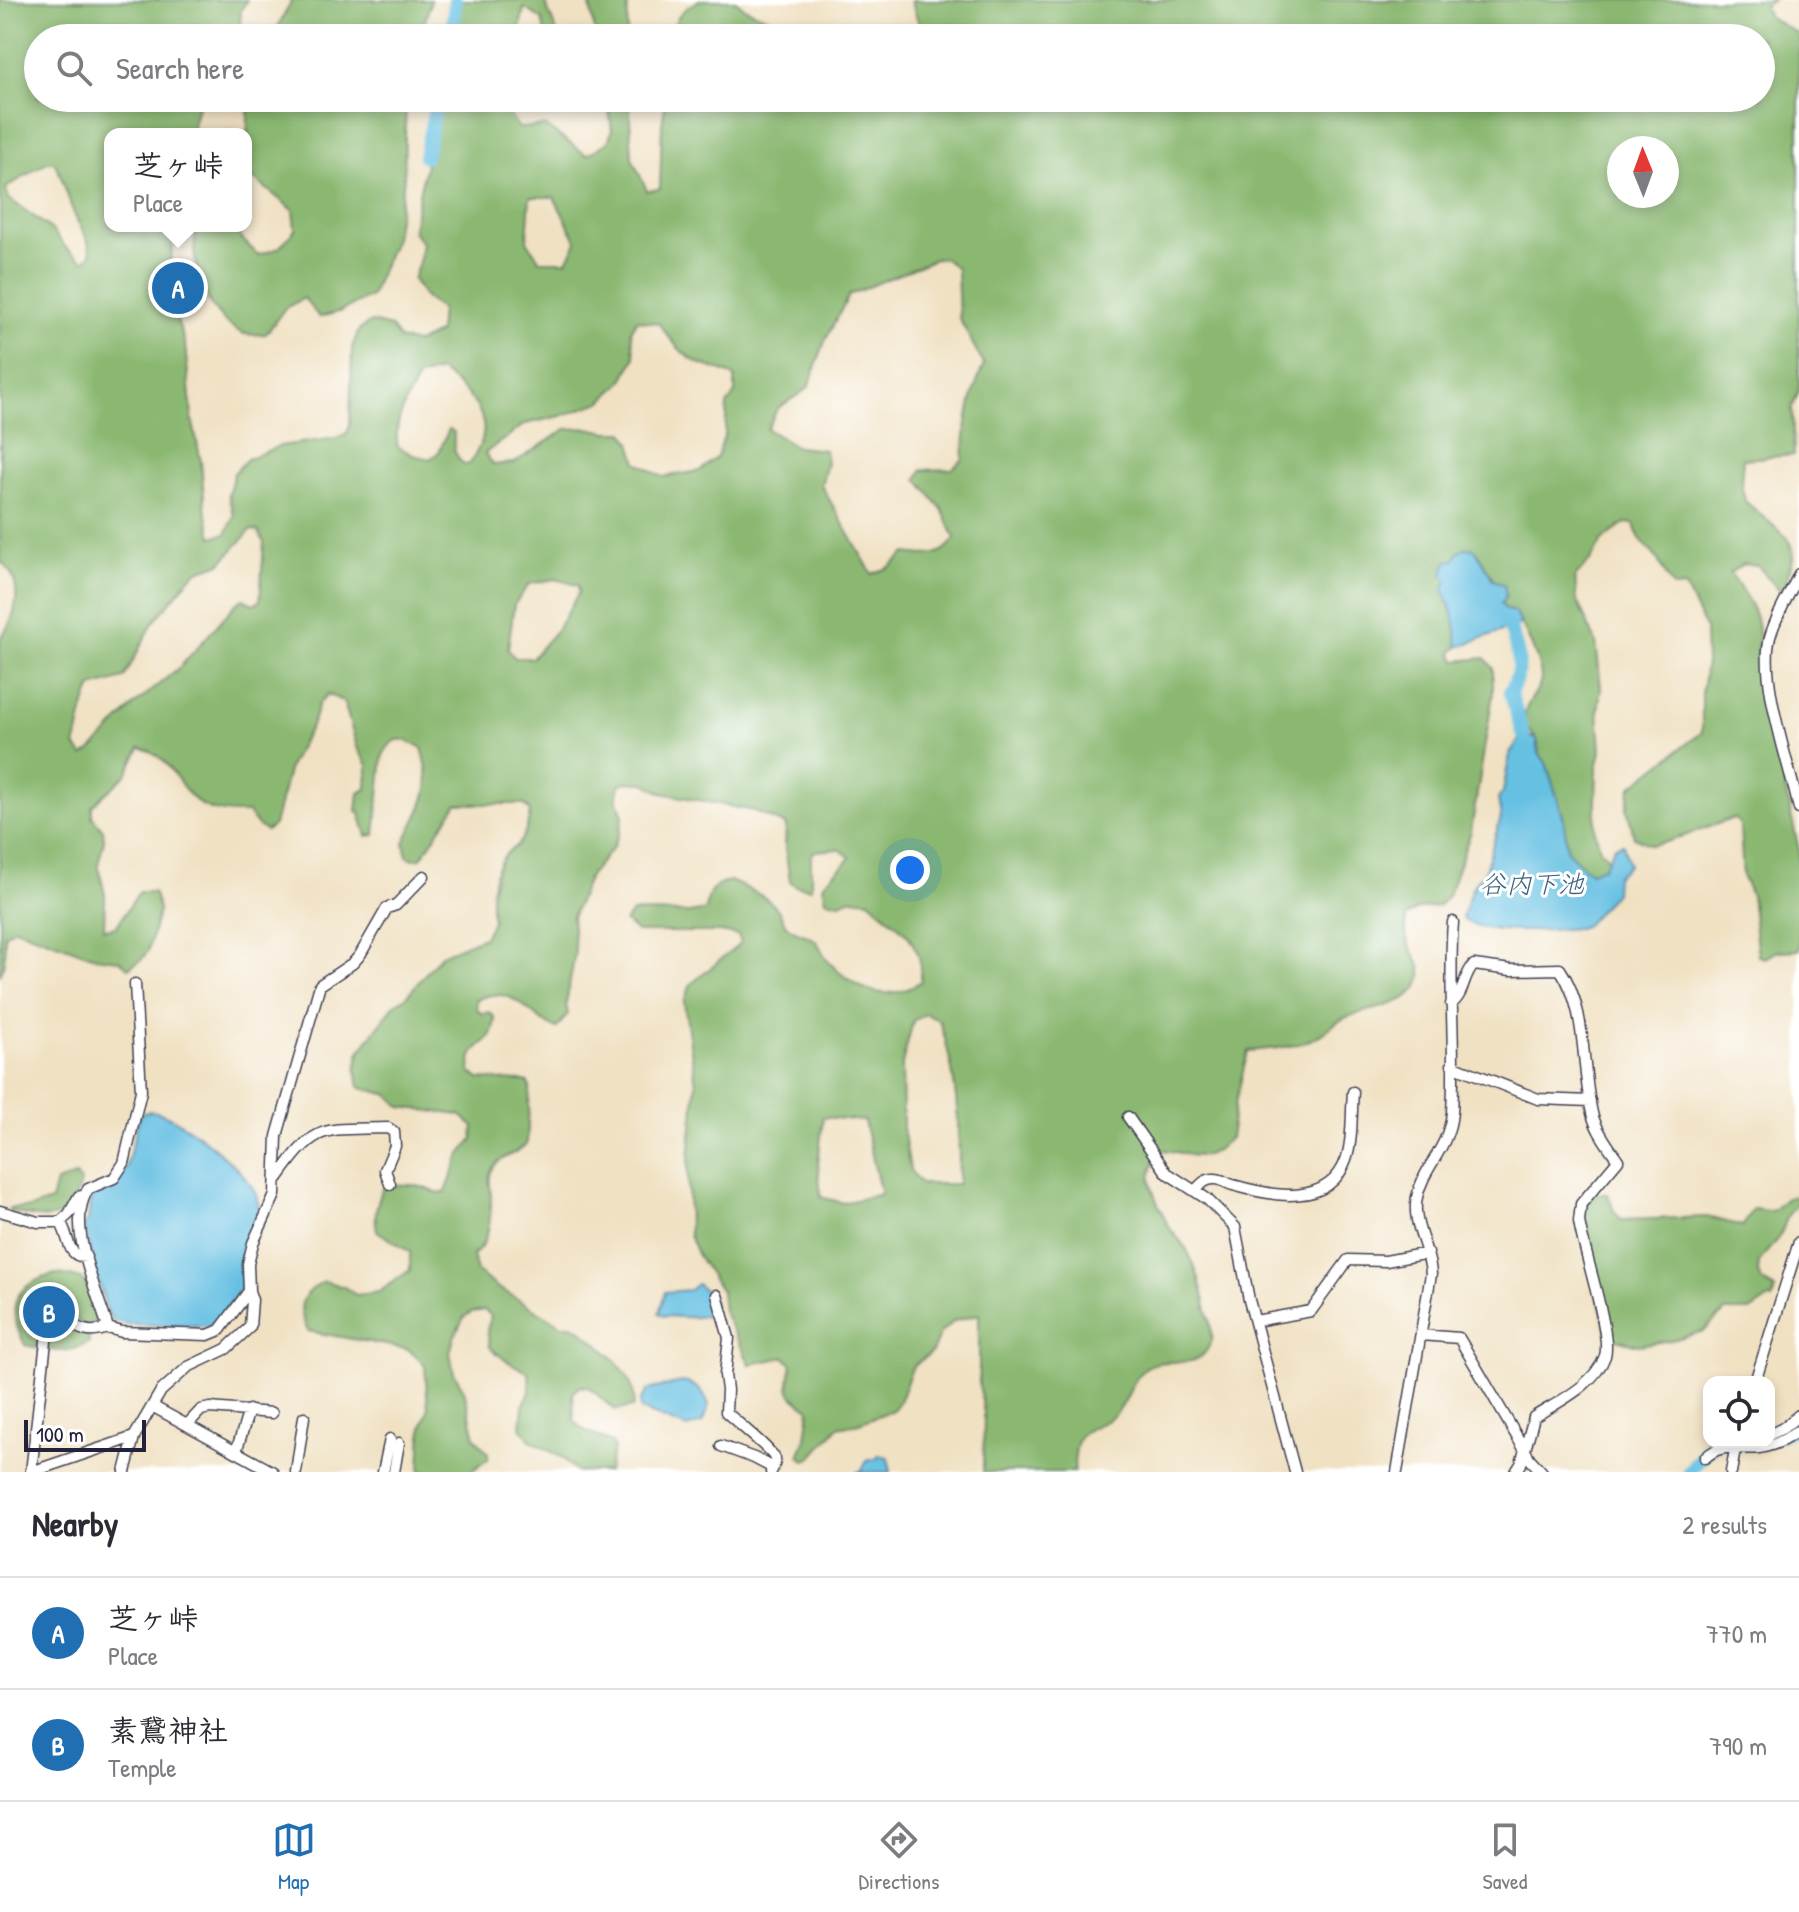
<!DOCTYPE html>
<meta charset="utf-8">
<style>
body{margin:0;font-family:"Patrick Hand","Klee One",sans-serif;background:#f2f2f3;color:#2b2b33}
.controls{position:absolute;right:24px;bottom:24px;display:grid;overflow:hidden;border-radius:16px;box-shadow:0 4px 12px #0003}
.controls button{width:72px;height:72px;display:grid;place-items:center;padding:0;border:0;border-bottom:2px solid #e1e1e2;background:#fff;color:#2b2b33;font:40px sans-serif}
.compass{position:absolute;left:1607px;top:136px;width:72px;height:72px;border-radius:50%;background:#fff;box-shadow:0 4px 12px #0003;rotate:359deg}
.scale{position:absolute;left:24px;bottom:20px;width:122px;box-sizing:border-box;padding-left:8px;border:4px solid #22223b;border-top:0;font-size:22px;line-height:28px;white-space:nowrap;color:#22223b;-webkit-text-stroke:6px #fff;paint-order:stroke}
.you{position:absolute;left:910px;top:870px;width:28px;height:28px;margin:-20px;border:6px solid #fff;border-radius:50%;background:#1a73e8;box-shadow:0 0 0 12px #1a73e833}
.badge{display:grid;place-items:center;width:52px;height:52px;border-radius:50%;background:#1f6fb2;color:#fff;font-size:26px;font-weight:700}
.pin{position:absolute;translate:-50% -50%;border:4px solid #fff;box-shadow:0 2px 8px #0006}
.popup{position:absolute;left:104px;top:128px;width:148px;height:104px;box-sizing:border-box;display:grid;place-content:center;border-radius:16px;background:#fff;filter:drop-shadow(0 2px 6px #0005);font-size:26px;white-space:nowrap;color:#7c7c81}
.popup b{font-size:30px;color:#2b2b33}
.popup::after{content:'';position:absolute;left:50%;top:100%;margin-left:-16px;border:16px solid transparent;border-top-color:#fff}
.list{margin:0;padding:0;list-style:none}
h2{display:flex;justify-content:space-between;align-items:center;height:104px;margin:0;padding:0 32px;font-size:34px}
h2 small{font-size:26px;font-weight:400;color:#7c7c81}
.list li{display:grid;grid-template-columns:52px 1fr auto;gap:24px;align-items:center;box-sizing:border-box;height:112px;padding:0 32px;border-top:2px solid #e1e1e2}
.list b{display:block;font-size:30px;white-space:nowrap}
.list p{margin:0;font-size:26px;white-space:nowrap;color:#7c7c81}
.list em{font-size:26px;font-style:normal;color:#7c7c81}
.icon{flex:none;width:44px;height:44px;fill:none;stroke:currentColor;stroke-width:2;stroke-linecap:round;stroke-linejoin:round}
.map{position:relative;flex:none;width:1799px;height:1472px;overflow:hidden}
.search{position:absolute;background:#fff;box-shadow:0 4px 12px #0003;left:24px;right:24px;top:24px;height:88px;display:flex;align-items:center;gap:20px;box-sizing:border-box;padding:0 28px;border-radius:44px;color:#7c7c81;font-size:30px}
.sheet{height:328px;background:#fff}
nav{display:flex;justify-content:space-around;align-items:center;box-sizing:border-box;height:112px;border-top:2px solid #e1e1e2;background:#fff;font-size:22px;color:#7c7c81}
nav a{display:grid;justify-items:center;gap:4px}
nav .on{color:#1f6fb2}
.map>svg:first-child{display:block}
.forest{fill:#8ab871;stroke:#566d56;stroke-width:2;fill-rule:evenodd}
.water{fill:#65c0e2;stroke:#44718e;stroke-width:2}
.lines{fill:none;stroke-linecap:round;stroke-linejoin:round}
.river{stroke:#65c0e2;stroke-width:14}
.minor-casing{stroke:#413f4f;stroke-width:13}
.minor{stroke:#fff;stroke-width:10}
.labels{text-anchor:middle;stroke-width:6;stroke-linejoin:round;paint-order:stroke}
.water-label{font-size:26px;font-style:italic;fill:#3d617e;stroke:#fff}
</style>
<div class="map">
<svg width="1799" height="1472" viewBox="0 0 1799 1472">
<rect width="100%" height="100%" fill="#fff"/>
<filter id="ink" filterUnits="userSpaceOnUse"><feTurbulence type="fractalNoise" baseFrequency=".0125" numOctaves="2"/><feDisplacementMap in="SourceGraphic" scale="16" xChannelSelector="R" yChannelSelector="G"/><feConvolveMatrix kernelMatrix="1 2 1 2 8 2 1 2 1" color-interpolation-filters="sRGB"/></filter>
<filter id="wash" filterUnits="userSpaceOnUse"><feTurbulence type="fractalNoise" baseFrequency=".006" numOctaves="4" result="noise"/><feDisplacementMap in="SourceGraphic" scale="32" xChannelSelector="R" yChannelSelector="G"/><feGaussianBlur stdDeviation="1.8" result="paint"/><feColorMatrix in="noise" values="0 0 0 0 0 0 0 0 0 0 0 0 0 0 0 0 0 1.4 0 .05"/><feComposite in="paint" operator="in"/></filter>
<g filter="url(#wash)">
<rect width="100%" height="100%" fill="#f0e1c2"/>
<path class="forest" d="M0,0H247L241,11L239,38H38V98H200L191,134H110V226H176L166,289L185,343L192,418L201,462L205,507L212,537L226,534L234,516L228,495L234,473L247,459L280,446L337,438L347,433L350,425L352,348L359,330L371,322L391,327L399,339L417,343L439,332L441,309L425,298L413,279L420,259L422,243L413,231L420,189L442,98H507L506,111L519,128L545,126L587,155L608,142L612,130L607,98H629L632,158L647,191L660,189L662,125L666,98H1761V38H907L920,27L911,0H1773L1765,6L1768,16L1799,35V391L1792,408L1794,455L1743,459L1741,483L1745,501L1788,538L1794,555L1784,588L1779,590L1758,566L1743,564L1730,573C1754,609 1763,617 1756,662L1799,850V950L1778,951L1765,958L1758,956L1751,895L1743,878L1740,824L1734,818L1670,841L1651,845L1634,837L1627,808L1631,787L1702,732V692L1706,663L1705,628L1685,587L1674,588C1668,580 1665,572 1660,564C1653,549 1639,545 1634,524L1625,523L1603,540L1590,561L1575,577L1577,601L1596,642L1601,688L1598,710L1601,751L1597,768L1595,831L1600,849L1609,859L1604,867L1591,872C1580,867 1576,858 1567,851L1564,819L1546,763L1539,753L1537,739L1524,725C1524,703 1532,702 1540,684C1546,669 1523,627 1515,612L1506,610L1501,604L1494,580L1475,549L1465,548L1458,553L1444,590L1455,621L1458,647L1452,652L1456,661L1485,658L1493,668V694L1471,831L1448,896L1438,906L1417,909L1406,917C1406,926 1405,934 1408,942C1412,953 1423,963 1421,977C1415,1007 1369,1008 1347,1017C1335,1021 1327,1032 1316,1037C1297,1048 1269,1049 1248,1051L1235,1104L1230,1138C1201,1168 1194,1152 1161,1150C1146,1175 1148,1181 1159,1206C1163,1213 1165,1221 1170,1228C1175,1237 1184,1243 1188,1252C1198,1271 1202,1290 1207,1310C1209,1319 1213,1330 1211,1340C1202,1377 1163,1352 1144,1369C1131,1381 1129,1398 1119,1410C1106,1428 1080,1423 1076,1448C1075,1456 1073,1464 1075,1472H983L984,1413L979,1385V1314L954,1321L940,1333L932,1352L913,1366L899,1402L893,1410L859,1423L838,1427L812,1457L805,1460L799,1456L806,1438L810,1409C788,1395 786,1392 792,1365L785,1357L750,1364L723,1311L721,1291L697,1254L689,1235L688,1170L696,1084L684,1002L691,984L741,943L738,935L720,932H637L625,922L632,912L690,913L706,910C708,891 712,886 730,881C746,888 768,896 778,910C782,915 783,922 787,926C795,933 807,934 815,940C821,946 823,956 828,961C854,989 888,1006 921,981L919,955L908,935L869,900L852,898L840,903L826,900L823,886C830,873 842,870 850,857L839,849L815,851L811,856V888L796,886L790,881L785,848L786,825L754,811L662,793L645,783L625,782L619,786L617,798L623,816L619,834L612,849L589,876L572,917L575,953L566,1004L568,1014L557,1028C531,1022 516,980 476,1000L477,1009L482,1014L490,1012L495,1018C492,1053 470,1036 470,1072L479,1079L521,1081L527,1082L530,1087L527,1143C518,1155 498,1156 492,1170C487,1178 491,1187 491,1195C491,1214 490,1244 473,1255L477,1272L497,1287L562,1325C579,1323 583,1333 595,1342C614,1357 639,1381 633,1407L616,1410C604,1403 598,1393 586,1386L578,1387L573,1393L574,1420L582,1429L612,1443L614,1448L608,1472H577L561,1457L530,1440L521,1427L523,1406L530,1392L529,1373L505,1360L490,1347L487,1330L491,1316L485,1310L472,1312L464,1317L454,1337L450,1353L454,1373L464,1390L475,1437L488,1453V1459L470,1472H420L422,1428L428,1410L425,1365L408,1349L308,1331C295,1306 301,1294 324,1281L344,1287L356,1295L379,1292L410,1270V1252L377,1231C374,1215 376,1204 383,1189C395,1186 406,1183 418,1186C429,1189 435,1194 446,1192L459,1157L473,1139L474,1127L460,1115L401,1107L389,1095L359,1087L356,1069L360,1051L395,1004L406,997L441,955L484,937L493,920C488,901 492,869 506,854C509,850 513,849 516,846C525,838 529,822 530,811L524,804H457L421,858L413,859L407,856L404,843C422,804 436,793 422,748C403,737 394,734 383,755L375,835L367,836L360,813L357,811L359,793L367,789L368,765L357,747L344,702L328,694L319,703L313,722L289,767L274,825L266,831L258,826L248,813C234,813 216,813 204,806C176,791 173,754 140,748L126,775L92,806V816L103,830L104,840L98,864L105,895L104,929L116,927L139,892H153L159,909L148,951L141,960L128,968L119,960L95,957L15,928L5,934L4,964L0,976V638C18,617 25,580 0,561ZM1619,148H1667V196H1619ZM47,162H54C65,181 67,199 76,218C84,234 88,236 91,255L84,261L66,248L51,229L8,198L6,188ZM530,197H554L577,242L567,261H540L527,241ZM944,258L957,269L959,318L984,365C970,394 965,426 963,459L952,469L922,470L917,479L942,509L955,538C943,558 927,556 906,553L888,568L872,574L821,485L827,463L825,450L797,447L767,429L777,409L808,388L825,341L849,295L935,259ZM637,320L658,323C669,337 683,357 699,363C711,368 723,370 735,377V393L727,405L725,434L717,457L700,471L663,477L637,462L631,443L624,432H607L589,428L566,429L514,463L493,465L485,453L525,424L561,416L601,402L622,382L635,358L631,331ZM440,371C461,386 491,411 482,440C479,448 474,457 470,464L464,465C453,454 453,447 454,432L449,429L439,452L430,459L413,455L398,447C392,423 408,398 418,377ZM251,530L258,531L264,542L260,601L253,604L243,599L235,605L181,666L134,705L91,751L83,756L75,746C81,726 82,705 92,687L124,678L153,623L195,572L221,563ZM555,579L578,585L579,592L557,630L532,658H515L508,649L514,605L529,584ZM925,1014L939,1020C957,1070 961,1131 958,1184H921L910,1170L903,1128L902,1064L913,1021ZM823,1117L864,1121L881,1194L843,1203L821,1197L818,1164Z
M292,0H431L420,38H272Z
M460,0H544L559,38H546L542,19L524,8L518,38H454Z
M589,0H628L627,38H596Z
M699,0H735L744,8L814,38H672C674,17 681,10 699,0Z
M249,98H406L404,178L395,238L371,296L339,312L319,317L304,298L285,308L266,334C259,334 249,336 242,333C205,315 187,263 197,226H234L241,238L258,255L279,248L295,230L293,210L253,178L246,158Z
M76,1176L81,1182C67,1227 47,1220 9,1211V1208H30L51,1201L56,1182Z
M1596,1194H1608L1614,1211L1621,1220L1707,1217L1743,1226L1753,1209C1779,1212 1767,1214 1788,1197L1799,1196V1202L1788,1215L1781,1234L1759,1262L1758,1273L1761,1281L1775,1289L1772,1300L1768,1299L1750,1311H1725L1704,1331L1672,1340L1639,1345L1608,1337L1584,1237L1582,1211Z
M56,1274C76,1277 87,1276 94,1298C97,1306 99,1310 97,1319L87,1327C72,1319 69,1307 53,1299L39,1305L37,1319C50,1329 57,1322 70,1328C77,1331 83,1333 89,1336V1342C69,1356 47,1350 25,1345C5,1307 13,1284 56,1274Z"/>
<path class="water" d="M1465,548L1475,549L1493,580L1504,585L1506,595L1501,604L1506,610L1515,612L1521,624L1458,647L1455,621L1444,589L1447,581L1443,574L1447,561L1455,560L1458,553Z
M1523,734L1537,739L1539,753L1546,763L1564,819L1567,851C1576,858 1581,867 1591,872L1604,867L1615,846L1623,844L1629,865L1616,876L1615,893L1586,925L1579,928C1552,930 1482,937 1462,918C1468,901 1470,884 1484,874L1501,817L1498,799L1503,792L1510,753Z
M150,1111C176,1112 236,1163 251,1185C256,1192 258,1201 259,1209L241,1274V1288L217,1321L208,1326L126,1324L112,1320L107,1311L83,1225L88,1222L91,1195L115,1182L126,1169L140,1114Z
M697,1284L713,1297L714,1309C702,1322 681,1316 664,1316L659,1313L665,1292L690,1290Z
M681,1382C697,1384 703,1391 709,1405L702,1423L687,1428L641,1410L640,1401L648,1390Z
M879,1455L888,1457L891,1472H856L861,1471L867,1461L876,1459Z"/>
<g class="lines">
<path class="river" d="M452,38L455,0
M425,157L437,98
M1510,628C1519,653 1524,668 1510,692L1523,734
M1769,1440L1788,1431L1799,1421
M1689,1472L1714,1442"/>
</g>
</g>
<g filter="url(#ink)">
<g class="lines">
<g class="minor-casing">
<path id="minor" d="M1799,574C1790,594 1776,615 1770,637C1759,680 1789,763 1799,809
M135,984L141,1091L124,1163L114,1178L88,1189C65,1225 97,1290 108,1328L122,1332L208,1335L220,1330L249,1291
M1451,1004C1465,994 1463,975 1474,965L1511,970L1560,969C1589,1012 1580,1068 1593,1117C1598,1133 1609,1147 1618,1160L1581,1204L1579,1221C1583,1250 1612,1334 1605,1356C1595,1385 1558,1402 1534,1417L1521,1464L1516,1472
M1452,1065L1538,1099L1590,1101
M1128,1117L1167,1173L1207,1199L1235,1227L1249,1300L1295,1472
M277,1179C317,1122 322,1130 388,1128L394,1132L395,1146L385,1170L390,1184
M1195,1191C1201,1184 1206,1178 1216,1179C1222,1179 1227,1184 1233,1185C1271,1196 1329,1208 1346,1160C1353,1140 1351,1114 1353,1092
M0,1211L38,1222H60L69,1214L79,1196
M60,1222C70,1234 65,1257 86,1257
M717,1295L729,1338L725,1375L727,1390L726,1412C733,1419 774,1452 775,1459C776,1462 772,1470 771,1472
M64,1318C79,1330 89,1335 108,1328
M1255,1321L1311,1311L1348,1260L1386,1261L1428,1253
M1421,1335L1459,1338L1530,1459L1542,1472
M1755,1382L1799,1242
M152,1406L273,1472
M187,1425L201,1410L210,1408L272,1413
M1769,1435L1783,1428L1799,1415
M721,1446L754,1458L773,1468
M236,1452L249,1410
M1705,1458C1722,1441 1738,1451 1759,1448C1774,1446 1787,1439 1799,1430
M31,1472L48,1324
M31,1472L134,1437
M125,1472L134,1437L161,1391L188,1367L226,1349L250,1327L252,1300L249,1291L248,1264L253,1243L275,1195L277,1136L320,985L353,963L360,955L387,908L396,905L424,876
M296,1472L304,1417
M383,1472L390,1439
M394,1472L399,1443
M1397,1472L1431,1274C1430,1248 1411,1224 1417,1197C1424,1165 1449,1149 1452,1112C1456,1049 1448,986 1453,922
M1731,1472L1736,1444"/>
</g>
<use href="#minor" class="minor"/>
</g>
</g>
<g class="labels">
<g class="water-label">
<text x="1532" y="893">谷内下池</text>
</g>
</g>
</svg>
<div class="controls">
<button><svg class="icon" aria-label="locate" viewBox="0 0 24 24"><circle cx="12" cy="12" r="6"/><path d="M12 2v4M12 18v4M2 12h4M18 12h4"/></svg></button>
</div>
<svg class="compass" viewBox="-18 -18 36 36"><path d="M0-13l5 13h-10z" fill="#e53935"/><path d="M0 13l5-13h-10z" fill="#7c7c81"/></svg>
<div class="scale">100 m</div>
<div class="you"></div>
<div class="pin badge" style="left:178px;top:288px">A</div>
<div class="popup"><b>芝ヶ峠</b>Place</div>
<div class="pin badge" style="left:49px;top:1312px">B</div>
<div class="search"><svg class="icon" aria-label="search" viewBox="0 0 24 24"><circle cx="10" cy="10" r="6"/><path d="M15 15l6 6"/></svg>Search here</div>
</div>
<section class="sheet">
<h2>Nearby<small>2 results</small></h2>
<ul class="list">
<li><span class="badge">A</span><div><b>芝ヶ峠</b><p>Place</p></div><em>770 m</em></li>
<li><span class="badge">B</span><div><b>素鵞神社</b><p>Temple</p></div><em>790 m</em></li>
</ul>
</section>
<nav>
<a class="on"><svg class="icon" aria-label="map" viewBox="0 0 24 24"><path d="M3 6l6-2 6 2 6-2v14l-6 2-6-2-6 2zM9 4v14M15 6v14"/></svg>Map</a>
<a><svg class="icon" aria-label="directions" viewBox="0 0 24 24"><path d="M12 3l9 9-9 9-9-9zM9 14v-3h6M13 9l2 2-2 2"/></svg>Directions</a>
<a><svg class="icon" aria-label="saved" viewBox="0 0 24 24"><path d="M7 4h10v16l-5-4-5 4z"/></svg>Saved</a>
</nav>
